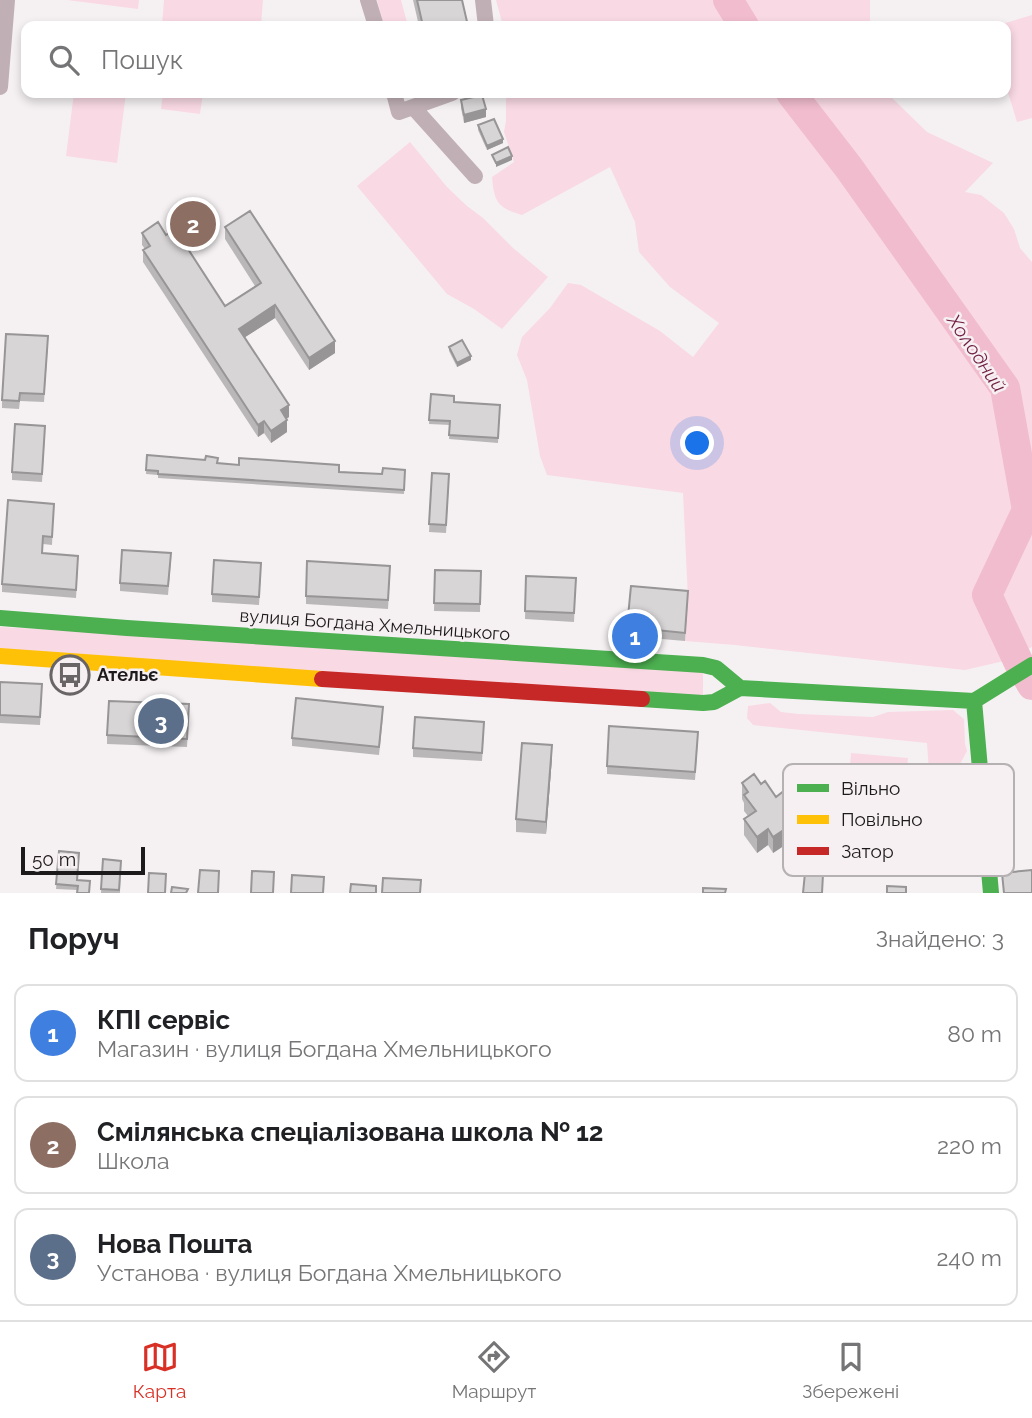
<!DOCTYPE html>
<html lang="uk">
<meta charset="utf-8">
<style>
body{margin:0;font-family:Raleway,sans-serif;background:#f2f2f2;color:#202124}
.scale{position:absolute;left:21px;bottom:18px;width:124px;box-sizing:border-box;padding-left:7px;border:4px solid #1d1a1b;border-top:0;font-size:19px;line-height:24px;white-space:nowrap;color:#1d1a1b;-webkit-text-stroke:5px #f6f0f2;paint-order:stroke}
.you{position:absolute;left:698px;top:444px;width:24px;height:24px;margin:-18px;border:5px solid #fff;border-radius:50%;background:#1a73e8;box-shadow:0 0 0 10px #1a73e833}
.badge{display:grid;place-items:center;width:46px;height:46px;border-radius:50%;background:#d93025;color:#fff;font-size:23px;font-weight:700}
.pin{position:absolute;translate:-50% -50%;border:4px solid #fff;box-shadow:0 2px 7px #0006}
.list{margin:0;padding:0;list-style:none}
h2{display:flex;justify-content:space-between;align-items:center;height:91px;margin:0;padding:0 28px;font-size:30px}
h2 small{font-size:23px;font-weight:400;color:#757577}
.list li{display:grid;grid-template-columns:46px 1fr auto;gap:21px;align-items:center;box-sizing:border-box;height:98px;margin:0 14px 14px;padding:0 14px;border:2px solid #e0e0e0;border-radius:14px}
.list b{display:block;font-size:26px;white-space:nowrap}
.list p{margin:0;font-size:23px;white-space:nowrap;color:#757577}
.list em{font-size:23px;font-style:normal;color:#757577}
.icon{flex:none;width:38px;height:38px;fill:none;stroke:currentColor;stroke-width:2;stroke-linecap:round;stroke-linejoin:round}
.map{position:relative;flex:none;width:1032px;height:893px;overflow:hidden}
.search{position:absolute;background:#fff;box-shadow:0 4px 10px #0003;left:21px;right:21px;top:21px;height:77px;display:flex;align-items:center;gap:18px;box-sizing:border-box;padding:0 24px;border-radius:14px;color:#757577;font-size:26px}
.sheet{height:427px;background:#fff}
nav{display:flex;justify-content:space-around;align-items:center;box-sizing:border-box;height:98px;border-top:2px solid #e0e0e0;background:#fff;font-size:19px;color:#757577}
nav a{display:grid;justify-items:center;gap:4px}
nav .on{color:#d93025}
.map>svg:first-child{display:block}
.green{fill:#f9d9e4}
.lines{fill:none;stroke-linecap:round;stroke-linejoin:round}
.river{stroke:#f1bcce;stroke-width:30}
.street{stroke:#c0b0b5;stroke-width:16}
.fast{stroke:#4caf50;stroke-width:16}
.slow{stroke:#ffc107;stroke-width:16}
.jam{stroke:#c62828;stroke-width:16}
.wall{fill:#bab7b8}
.shaded-wall{fill:#979596}
.building{fill:#d8d5d6;stroke:#979596;stroke-width:2}
.labels{text-anchor:middle;stroke-width:5;stroke-linejoin:round;paint-order:stroke}
.street-label{font-size:18px;fill:#1d1a1b;stroke:#f6f0f2}
.poi-label{font-size:18px;font-weight:bold;fill:#1d1a1b;stroke:#f6f0f2;text-anchor:start}
.water-label{font-size:19px;font-style:italic;fill:#711d42;stroke:#f6f0f2}
.key{fill:#f6f0f2;stroke:#b5b0b2;stroke-width:2}
.key-label{font-size:19px;fill:#1d1a1b}
</style>
<div class="map">
<svg width="1032" height="893" viewBox="0 0 1032 893">
<rect width="100%" height="100%" fill="#f5f1f3"/>
<path class="green" d="M67,0H139L138,9Z
M164,0H263L261,26H162Z
M377,0H401L408,26H384Z
M496,0H870V26H503Z
M1032,15V118L1017,122L1006,86V26H995Z
M74,93H126L117,163L66,156Z
M163,93H203L200,114L161,109Z
M506,93H887L927,132L993,163L965,192L981,195L1004,213L1014,229L1020,248L1032,262V647L1004,661L965,670L735,645L685,641L688,599L683,493L547,475L540,456L527,380L517,355L522,337L550,308L568,283L581,285L660,331L693,357L719,323L670,287L639,252L635,222L610,167L522,215C498,208 494,202 492,177L514,162L504,132L506,121Z
M410,142L447,187L467,206L483,218L513,248L548,277L502,329L474,309L447,294L357,186Z
M0,627L703,665V698L0,651Z
M770,703L781,712L799,714L873,717L888,712L953,710L964,719L965,744L967,751L959,766L964,829L970,852C959,866 955,870 936,872L927,743L753,725L747,718L748,706Z
M851,753L908,758L905,787L849,782Z"/>
<g class="lines">
<path class="river" d="M728,0L744,26
M791,93L849,168L1005,388L1027,510L987,595L1019,663L1032,685"/>
<path class="street" d="M368,0L376,26
M483,0L486,26
M0,87L7,0
M394,93L399,112L452,93
M413,107L475,176"/>
<path class="fast" d="M0,618L127,628L703,665L716,668L740,688
M642,699L703,703L714,702L740,688L974,701L1032,665
M974,701L991,893"/>
<path class="slow" d="M0,656L322,679"/>
<path class="jam" d="M322,679L642,699"/>
</g>
<path class="wall" d="M413,0H462L468,26H419Z
M461,100L486,117L464,123L461,108Z
M478,125L503,143L487,150L478,130Z
M225,227L335,353L309,370L275,318L245,337L289,417L286,419L287,432L271,443L264,433L258,437L143,262V250L145,249L142,245V233L166,235L225,306L255,286L225,239Z
M48,344L44,402L20,401L19,409L2,408V400Z
M449,347L471,360L457,367L449,351Z
M431,394L454,402L500,405L498,443L449,439L450,425L429,424Z
M45,434L42,482L12,480V472Z
M147,455L239,465L382,474L405,470L404,494L158,478V475L146,474Z
M432,473L449,482L446,533L429,532Z
M54,504L52,545L43,544L42,553L78,564L76,598L2,592V584Z
M171,561L168,595L120,591V583Z
M435,570L481,571L480,612L434,611Z
M261,571L259,605L212,602V594Z
M390,574L388,609L306,604V596Z
M526,576L576,578L574,622L525,619Z
M688,599L685,641L627,636V627Z
M0,682L42,693L40,725L0,723Z
M189,704L187,747L107,744V735Z
M383,716L379,755L292,746V738Z
M484,730L482,761L413,757V748Z
M698,740L695,780L607,774V766Z
M552,757L546,834L516,832V819Z
M742,783L761,784L776,797L797,824L794,826V839L773,853L768,845L757,853L744,835V819L748,816L744,811V803L742,799Z
M891,810L889,834L910,847L909,869L813,864V852L860,835Z
M59,851L79,853L78,880L90,881V893H77L78,890L56,889Z
M103,859L121,861L120,893H101Z"/>
<path class="shaded-wall" d="M486,109V117L464,123V115Z
M503,139V143L487,150V146Z
M512,156V160L496,167V163Z
M275,305V318L239,341V329Z
M335,341V353L309,370V358Z
M471,356V360L457,367V363Z
M289,405V417L281,422V410Z
M287,420V432L271,443V431Z
M264,421V433L258,437V425Z
M552,745V757L546,834V822Z
M797,808V824L794,826V839L773,853V837L788,815Z
M768,829V845L757,853V837Z"/>
<path class="building" d="M417,0H462L468,26H423Z
M482,95L486,109L464,115L461,100Z
M494,119L503,139L487,146L478,125Z
M508,147L512,156L496,163L492,155Z
M250,211L335,341L309,358L275,305L239,329L289,405L281,410L287,420L271,431L264,421L258,425L143,250L150,246L142,233L158,222L166,235L175,229L225,306L261,283L225,227Z
M6,334L48,336L44,394L20,393L19,401L2,400Z
M462,340L471,356L457,363L449,347Z
M431,394L454,396V402L500,405L498,438L449,435L450,421L429,420Z
M15,424L45,426L42,474L12,472Z
M147,455L205,460L206,456L218,458L217,463L239,465V458L339,465V472L382,474L383,468L405,470L404,490L158,474V471L146,470Z
M432,473L449,474L446,525L429,524Z
M8,500L54,504L52,537L43,536L42,553L78,556L76,590L2,584Z
M122,550L171,553L168,586L120,583Z
M214,560L261,563L259,597L212,594Z
M307,561L390,566L388,600L306,596Z
M435,570L481,571L480,604L434,603Z
M526,576L576,578L574,613L525,611Z
M631,586L688,591L685,633L627,627Z
M0,682L42,684L40,717L0,715Z
M296,698L383,707L379,747L292,738Z
M109,701L189,704L187,739L107,735Z
M415,717L484,722L482,753L413,748Z
M609,726L698,732L695,772L607,766Z
M522,743L552,745L546,822L516,819Z
M754,774L761,784L765,781L776,797L785,790L797,808L788,815L794,823L773,837L768,829L757,837L744,819L756,811L744,795L748,792L742,783Z
M59,851L79,853L77,880L90,881L89,893H77L78,886L56,884Z
M103,859L121,861L119,890L101,889Z
M200,870L219,871L218,893H198Z
M1032,870V893H1004L1002,873Z
M252,871L274,872L273,893H251Z
M149,873L166,874L165,893H148Z
M805,873L823,874L822,893H803Z
M292,875L324,877L323,893H291Z
M383,878L421,880L420,893H382Z
M351,884L376,886V893H350Z
M887,886L906,887V893H887Z
M172,887L188,889L186,893H171Z
M703,888L726,889L725,893H703Z"/>
<defs>
<g id="bus-ring" transform="scale(2.0125)"><circle r="9.5" fill="#f6f0f2" stroke="#696567" stroke-width="1.5"/><path d="M-5-6H5V4H4V6H2V4H-2V6H-4V4H-5ZM-3.5-4V0h7V-4ZM-3.5 1.2v1.5H-2V1.2ZM2 1.2v1.5H3.5V1.2Z" fill="#696567"/></g>
</defs>
<g fill-rule="evenodd">
<use href="#bus-ring" x="70" y="675"/>
</g>
<g class="labels">
<g class="street-label">
<text transform="translate(375 625) rotate(4)" y="6">вулиця Богдана Хмельницького</text>
</g>
<g class="poi-label">
<text x="97" y="681">Ательє</text>
</g>
<g class="water-label">
<text transform="translate(977 353) rotate(56)" y="7">Холодний</text>
</g>
</g>
<rect x="783" y="764" width="231" height="112" rx="10" class="key"/>
<rect x="797" y="784" width="32" height="8" fill="#4caf50"/>
<rect x="797" y="815" width="32" height="9" fill="#ffc107"/>
<rect x="797" y="847" width="32" height="8" fill="#c62828"/>
<g class="key-label">
<text x="841" y="795">Вільно</text>
<text x="841" y="826">Повільно</text>
<text x="841" y="858">Затор</text>
</g>
</svg>
<div class="scale">50 m</div>
<div class="you"></div>
<div class="pin badge" style="left:635px;top:636px;background:#3f7fe0">1</div>
<div class="pin badge" style="left:193px;top:224px;background:#8d6e63">2</div>
<div class="pin badge" style="left:161px;top:721px;background:#5c6f8a">3</div>
<div class="search"><svg class="icon" aria-label="search" viewBox="0 0 24 24"><circle cx="10" cy="10" r="6"/><path d="M15 15l6 6"/></svg>Пошук</div>
</div>
<section class="sheet">
<h2>Поруч<small>Знайдено: 3</small></h2>
<ul class="list">
<li><span class="badge" style="background:#3f7fe0">1</span><div><b>КПІ сервіс</b><p>Магазин · вулиця Богдана Хмельницького</p></div><em>80 m</em></li>
<li><span class="badge" style="background:#8d6e63">2</span><div><b>Смілянська спеціалізована школа № 12</b><p>Школа</p></div><em>220 m</em></li>
<li><span class="badge" style="background:#5c6f8a">3</span><div><b>Нова Пошта</b><p>Установа · вулиця Богдана Хмельницького</p></div><em>240 m</em></li>
</ul>
</section>
<nav>
<a class="on"><svg class="icon" aria-label="map" viewBox="0 0 24 24"><path d="M3 6l6-2 6 2 6-2v14l-6 2-6-2-6 2zM9 4v14M15 6v14"/></svg>Карта</a>
<a><svg class="icon" aria-label="directions" viewBox="0 0 24 24"><path d="M12 3l9 9-9 9-9-9zM9 14v-3h6M13 9l2 2-2 2"/></svg>Маршрут</a>
<a><svg class="icon" aria-label="saved" viewBox="0 0 24 24"><path d="M7 4h10v16l-5-4-5 4z"/></svg>Збережені</a>
</nav>
